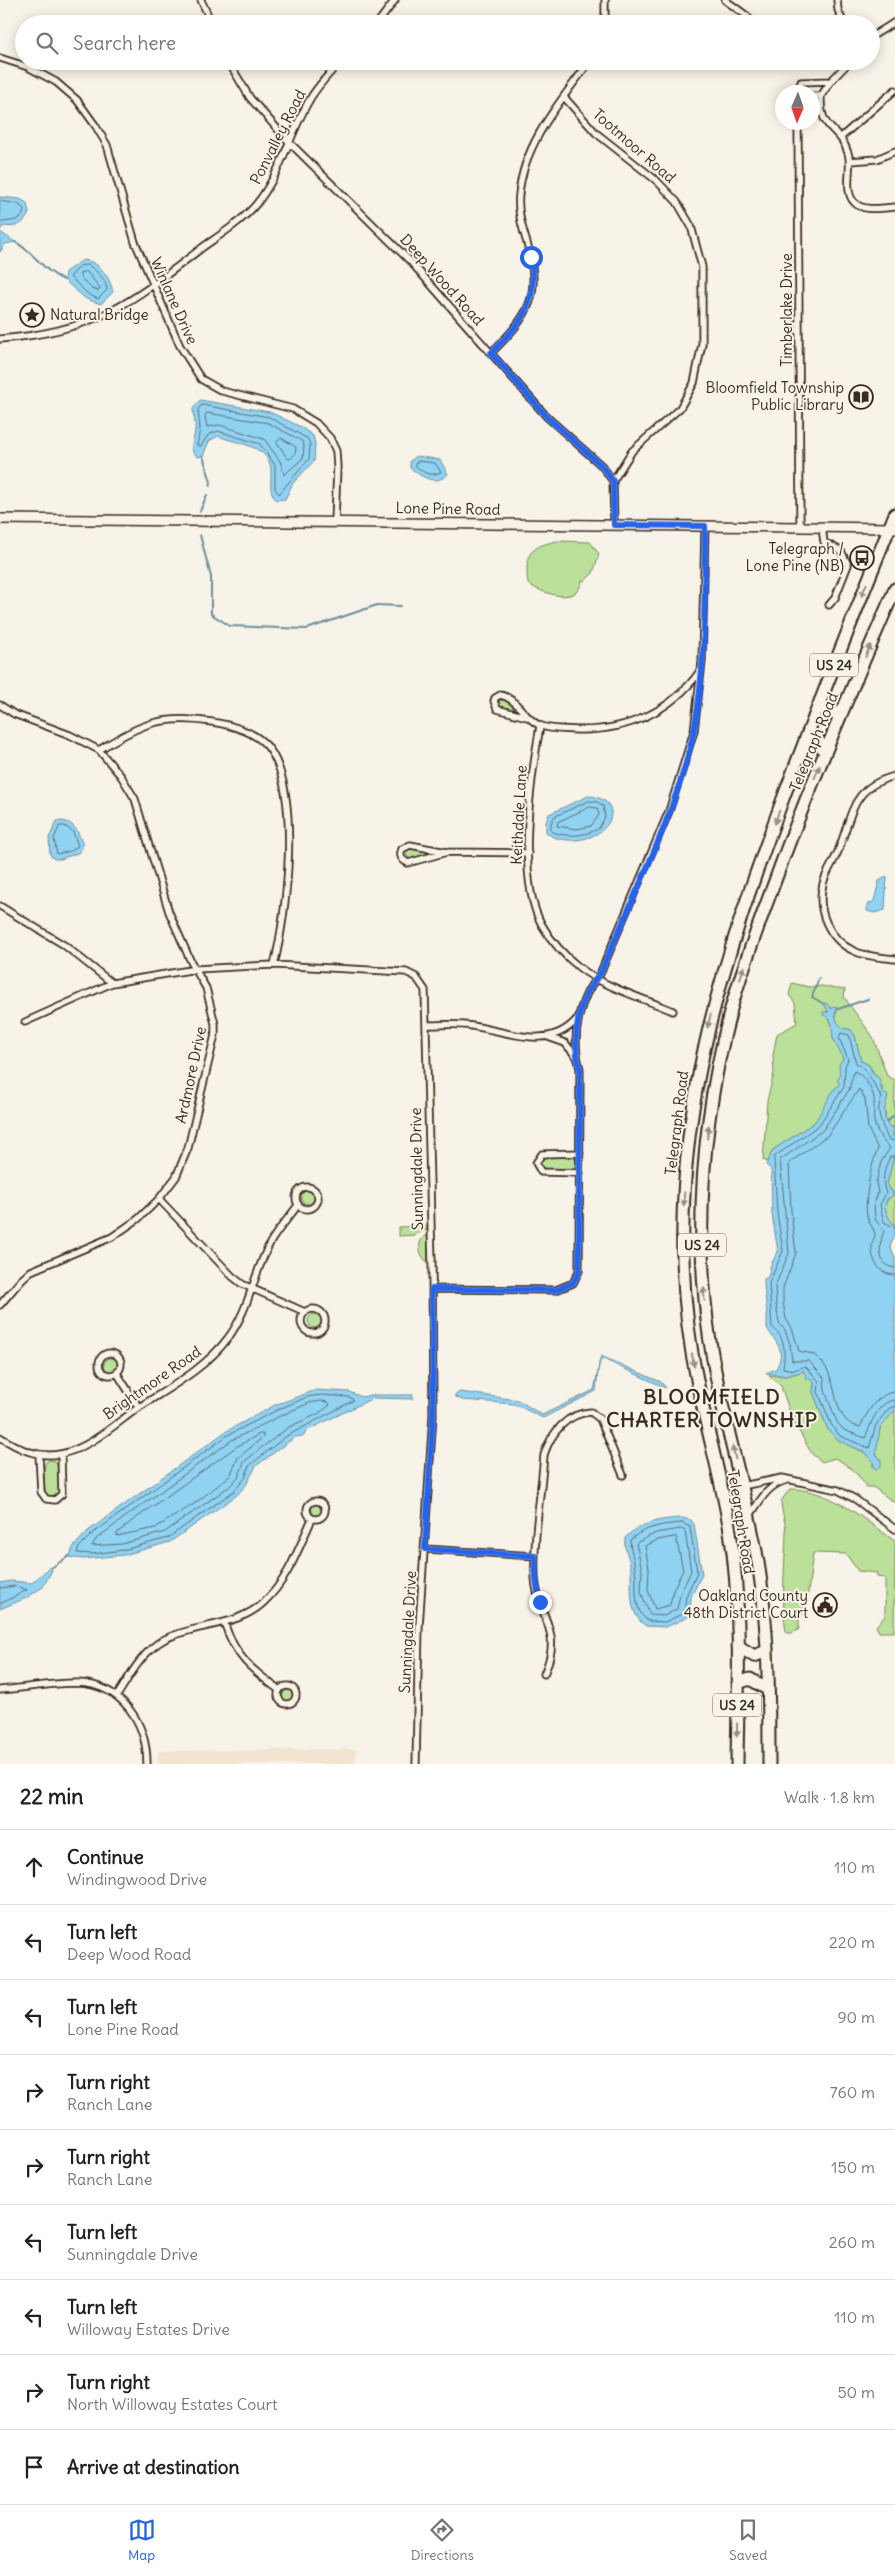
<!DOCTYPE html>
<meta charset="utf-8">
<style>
body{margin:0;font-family:Delius,sans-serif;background:#f2f2f2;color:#222}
.compass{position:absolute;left:775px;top:85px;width:45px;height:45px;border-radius:50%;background:#fff;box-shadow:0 2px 12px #0003;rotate:182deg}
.stop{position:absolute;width:15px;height:15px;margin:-11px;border:4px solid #2563eb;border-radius:50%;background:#fff}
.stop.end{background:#2563eb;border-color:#fff;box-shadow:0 1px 5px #0008}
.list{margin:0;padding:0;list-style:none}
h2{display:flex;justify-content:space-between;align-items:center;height:65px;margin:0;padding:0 20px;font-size:21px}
h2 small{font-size:16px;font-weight:400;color:#767676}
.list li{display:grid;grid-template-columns:32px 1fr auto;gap:15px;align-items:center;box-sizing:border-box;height:75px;padding:0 20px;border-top:1px solid #e0e0e0}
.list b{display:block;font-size:19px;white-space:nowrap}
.list p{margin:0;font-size:16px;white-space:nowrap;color:#767676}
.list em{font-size:16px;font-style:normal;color:#767676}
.icon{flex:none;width:28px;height:28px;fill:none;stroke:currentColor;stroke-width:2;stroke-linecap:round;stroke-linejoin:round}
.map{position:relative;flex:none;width:895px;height:1764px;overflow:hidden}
.search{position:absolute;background:#fff;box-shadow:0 2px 12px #0003;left:15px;right:15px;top:15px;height:55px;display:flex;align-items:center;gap:12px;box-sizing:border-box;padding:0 18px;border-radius:28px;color:#767676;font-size:19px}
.sheet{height:740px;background:#fff}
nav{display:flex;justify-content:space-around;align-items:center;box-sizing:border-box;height:70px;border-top:1px solid #e0e0e0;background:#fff;font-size:14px;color:#767676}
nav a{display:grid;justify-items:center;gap:2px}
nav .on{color:#2563eb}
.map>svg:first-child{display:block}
.built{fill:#f2e4d0}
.green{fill:#bbe09a;stroke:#7b855c}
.water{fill:#90d2f2;stroke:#6e8f9d}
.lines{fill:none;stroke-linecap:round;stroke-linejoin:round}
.shore{stroke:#5d6d73;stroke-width:1}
.stream{stroke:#6e8f9d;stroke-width:2}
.street-casing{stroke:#3b2a1e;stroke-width:9}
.secondary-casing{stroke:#3b2a1e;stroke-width:12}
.highway-casing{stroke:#3b2a1e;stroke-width:15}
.street{stroke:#f7f3e8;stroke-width:5.5}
.secondary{stroke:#f7f3e8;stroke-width:9}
.highway{stroke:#f7f3e8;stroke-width:11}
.oneway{fill:#998e83}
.route{stroke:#2563eb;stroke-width:6}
.labels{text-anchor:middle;stroke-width:4;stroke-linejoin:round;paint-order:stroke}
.shield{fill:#f7f3e8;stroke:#73665b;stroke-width:1}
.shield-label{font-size:14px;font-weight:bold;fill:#3b2a1e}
.street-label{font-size:15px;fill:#3b2a1e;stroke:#f7f3e8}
.poi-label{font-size:15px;fill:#3b2a1e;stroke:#f7f3e8;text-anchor:end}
.district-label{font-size:20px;font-weight:bold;letter-spacing:1px;fill:#3b2a1e;stroke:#f7f3e8}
</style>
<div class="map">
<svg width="895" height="1764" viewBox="0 0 895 1764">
<rect width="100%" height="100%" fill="#f7f3e8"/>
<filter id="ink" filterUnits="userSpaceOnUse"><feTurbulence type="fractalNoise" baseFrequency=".02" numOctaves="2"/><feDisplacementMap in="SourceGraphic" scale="10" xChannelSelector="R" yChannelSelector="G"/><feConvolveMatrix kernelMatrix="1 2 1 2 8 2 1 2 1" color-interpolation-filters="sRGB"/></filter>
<g filter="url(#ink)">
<path class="built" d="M356,1749L355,1764H157L158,1751Z"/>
<path class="green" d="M557,541L590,542L599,554L593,573L585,581L582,580C579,607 542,593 528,584C525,556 527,547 557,541Z
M506,699L518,712L501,707L499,701Z
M410,848L431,853L411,860L406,855L407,850Z
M792,983L809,987L821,986L845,989L844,997L873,1037L887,1076L895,1080L894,1136L891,1132L893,1127H889L886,1122L882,1087L869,1065L861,1061L855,1036L851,1030L843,1028L837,1022L835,1015L838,1009L826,1007L829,1012H824C832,1023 833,1026 833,1037C833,1042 842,1052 843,1059L841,1062L840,1084L815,1122L773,1150L768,1162L763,1160L767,1101L774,1073L773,1055L777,1034L797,1023L795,1003L789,995Z
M895,1152V1226C886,1215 879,1204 894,1194L887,1184Z
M546,1157H572L576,1160V1165L571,1169H545L540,1163Z
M301 1197a7 7 0 1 1 14 0a7 7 0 1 1-14 0Z
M427,1226L428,1229L414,1235L399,1236V1227Z
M424,1236H428V1260L426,1261C419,1255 417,1242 424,1236Z
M308 1321a7 7 0 1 1 14 0a7 7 0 1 1-14 0Z
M104 1365a7 7 0 1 1 14 0a7 7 0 1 1-14 0Z
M804,1371L814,1383L813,1392L828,1430L838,1440L864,1452L873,1462V1467L881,1460L876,1454C874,1438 882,1419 895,1410V1503L873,1487H866C859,1474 848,1465 835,1458L822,1462L812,1454L792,1419L781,1386L769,1375L786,1376Z
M50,1460L55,1461C60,1469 62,1490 56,1497H48C43,1489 42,1471 46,1462Z
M790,1489C831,1489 863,1519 895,1541L894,1632H879L876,1626L885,1616V1578L877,1577V1573L858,1571L846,1554L813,1553L806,1608L799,1619V1629L793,1633H786C781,1599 785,1566 786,1532C786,1523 781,1511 781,1501Z
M311.5 1510a5.5 5.5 0 1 1 11 0a5.5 5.5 0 1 1-11 0Z
M282.5 1696a5.5 5.5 0 1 1 11 0a5.5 5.5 0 1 1-11 0Z"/>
<path class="water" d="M0,197L20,199L27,203L29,213C24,225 15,228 4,226L0,230Z
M0,232L15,242L5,244L0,252Z
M83,260C99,261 110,277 113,292L101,304L86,299L64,280L65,272Z
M200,400L270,412L301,427L313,436L315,443L314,461L293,483L285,499L276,500C269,491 271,485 271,474C273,445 237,444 218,436L209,441L203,456L198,457C187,450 194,441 195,430C196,423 193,416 193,409Z
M417,456L440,460L448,474C435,487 421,476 410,468V461Z
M588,796C628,798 613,843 567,840C559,839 552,838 546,832V822L549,814Z
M57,821C74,820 78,831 83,845L80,852L61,859H54L50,855L49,838Z
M887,876L885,910L875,913L867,911V905L874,901L879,881Z
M826,1003L832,1009L835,1006L837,1008L835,1014L837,1022L843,1028L851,1030L855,1036L861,1061L869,1065L873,1074L879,1078L882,1091L888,1096C885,1106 882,1116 889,1127L894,1128L891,1133L892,1136L895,1135V1152L887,1184L894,1195L887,1199C883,1212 888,1217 895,1226V1236L890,1246L895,1258V1410L880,1428L876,1454L881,1460V1465L878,1469H875L873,1462L864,1452L838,1440L828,1430L813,1392L814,1383L812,1379L806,1378L804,1371L786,1376L766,1373L776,1369C787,1348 775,1343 767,1328C768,1311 764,1296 764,1279L768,1277L771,1264L778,1252L772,1214L771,1169L766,1165L773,1150L815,1122L834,1089L840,1084L837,1080L840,1075L839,1064L843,1059C842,1053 834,1043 833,1038C832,1029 834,1018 823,1015V1012H829L824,1004Z
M601,1356L661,1382L666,1388L603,1359L599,1362L596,1391L543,1418L514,1404L462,1400L454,1396L460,1392L518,1400L542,1415L594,1390Z
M316,1390L349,1392L362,1397L371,1395H413V1399L373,1398L306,1431L304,1436L295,1437L256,1466L246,1485L237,1495L170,1542L124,1555L83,1559L69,1557L74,1546L88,1531L225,1432L275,1405Z
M682,1518L691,1520L694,1524L702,1574L691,1597L690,1616L666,1627L646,1626C627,1614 632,1587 631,1569C630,1559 623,1548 625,1538C640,1522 662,1519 682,1518Z
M50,1567L52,1570L43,1587L26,1598L0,1609V1583L11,1581L32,1583Z"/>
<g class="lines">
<path class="shore" d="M0,201L18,204L24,209C23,224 10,219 0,223
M88,265C97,271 106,279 107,290L98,299L88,294L70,277L80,266Z
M86,271L100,288L98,291L92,289L80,277V274Z
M202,405L269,417L308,439L310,444L309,459L279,494L275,489V465L260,444L218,431L208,435L201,446L197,445L200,429L198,410Z
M207,413L268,423L302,441L304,445L303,458L284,475L280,461L264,439L220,425L207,427L205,416Z
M281,438L296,447L295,454L290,459L287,458L277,442Z
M418,461L435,463L441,472C430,477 423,473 415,465Z
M589,801L597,802L603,806L605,817L599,828C587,836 565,838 551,831V823L554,817Z
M590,807L597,808L599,815L591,826L577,829L557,826L558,822Z
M60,826H65L73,832L78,846L71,851L57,854L54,839Z
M895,1141L888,1139C883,1126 874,1111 882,1098L865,1069L856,1063L849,1035L841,1033L839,1038L848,1059L845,1067L844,1087L819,1125L774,1157L777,1213L783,1251L769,1283L772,1327C786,1337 785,1353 783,1368L794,1370L805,1366L819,1381L818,1392L832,1426L840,1436L869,1448L876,1425L888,1409L895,1406
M895,1156L890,1157C884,1168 881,1182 886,1193L880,1205L884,1222L895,1228
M895,1268C876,1266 879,1244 884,1231L875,1219L874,1205L878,1192L876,1183L881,1162L890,1148C883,1142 878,1134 875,1125C872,1117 875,1107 874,1098C872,1088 863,1074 854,1071L849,1090L823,1130L780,1160L789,1253L775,1286L776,1304L779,1323L785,1330L790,1344L792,1361H809L824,1378L825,1391L837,1422L844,1430L865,1438C871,1425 877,1401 895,1400
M895,1275C879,1275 871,1260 872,1245C872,1242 875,1238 875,1234C874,1229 868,1222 867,1216C864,1201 871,1163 878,1149L868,1128L865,1099L859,1089L828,1135L789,1163L791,1211L796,1253L783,1288V1302L786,1319L792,1328L799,1351C804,1353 809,1352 814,1355C843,1373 827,1422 860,1427C867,1413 877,1393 895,1392
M322,1395L349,1397L354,1400L285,1437L249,1466L245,1478L234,1491L168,1538L123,1550L92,1554L77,1553L79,1547L92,1534L228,1435L277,1410L307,1397Z
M322,1401L328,1402L330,1405L318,1414L289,1427L261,1448L244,1462L239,1476L230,1486L165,1532L122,1544L92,1546L96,1539L128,1515L232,1440L280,1416L309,1403Z
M260,1434H263V1437L238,1458L230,1476L194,1504L155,1528L117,1536V1533L132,1521L236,1447Z
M682,1523L690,1527L697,1572L686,1596L684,1613L665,1622L648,1621C631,1609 638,1585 635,1568C634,1558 630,1549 630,1540C644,1527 663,1524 682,1523Z
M682,1529L685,1531L691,1571L680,1594L677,1609L664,1616L650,1615L641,1592L642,1570L636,1543L656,1533Z
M676,1537L683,1570L673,1590L670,1605L655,1609L648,1590L649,1569L645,1546L658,1540Z
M0,1588L16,1586L27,1590L0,1604"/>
<path class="stream" d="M15,242C33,251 43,271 64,280
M203,456L211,482L210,486
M200,511L207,495
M200,535L211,577V614L230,626L307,629L377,605L401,606
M819,978L812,997L824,1004
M838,1009L868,999
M886,1122L895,1115
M51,1568L69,1556"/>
<g class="street-casing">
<path id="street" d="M201,0L212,24
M725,0L747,16L753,24
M837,0L838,10L844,24
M377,24L395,0
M605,24V0
M871,37L895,22
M0,58L28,67L56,82L77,100L95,125L107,145L135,242L180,346L201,379L222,391L293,409L316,423L330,438L336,451L337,467L335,522
M228,61L250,98L290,143L410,261L547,417L602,466L613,481L614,525
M798,92L801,82L831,81
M812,96H821
M821,96C820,134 839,124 848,153C853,167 843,190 854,202C862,212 883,208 895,207
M821,96L831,81L850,61
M564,97L596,133L657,181L677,202L691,226L702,267V344L694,383L680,408L632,451L613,481
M798,122L800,528
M840,138L895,90
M850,161L877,159L895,151
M0,339C95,332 131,303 203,247C223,233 247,218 261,198C283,167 291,131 310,99C318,85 330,73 341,61
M491,353C529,315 542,298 527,243C522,227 517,210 519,194C524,142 561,101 590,61
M822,528L824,542L841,551L848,565L835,598L829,605
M0,705L14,714L70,735L99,750C140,724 162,714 212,722C231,725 254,731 267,746C302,788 287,914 274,965
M527,717L497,709L494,701L495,698L500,695C516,697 524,718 539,725C549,730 565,729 577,730C627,731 671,712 700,671
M540,726C531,777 516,879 542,925C551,941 566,957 580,968C606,988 643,998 673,1011
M895,776C852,787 853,812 840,846C836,860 826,871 823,884C816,910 829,940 854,951C866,957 882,957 895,959
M447,852L408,863C401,860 399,855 402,849L410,845L447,852L528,853
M0,906L64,945L112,983
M25,1022L112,983L196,969L274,965L406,972L416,977L425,990L432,1263L433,1415L419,1627L416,1764
M426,1025C441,1025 457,1023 472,1026C507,1031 549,1052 577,1019
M548,1037L565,1043L575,1055
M580,1153L542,1154L536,1163L541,1172L580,1173
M296 1198a11 11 0 1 1 22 0a11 11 0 1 1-22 0Z
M159,1199L232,1276L242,1284L305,1312
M432,1289L556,1290L573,1283L579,1271L580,1069C571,1038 578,998 600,974L669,811L694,731L702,662L705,526
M0,1305L22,1279L31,1271L112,1237L138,1219L159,1199L176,1177L188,1148L215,1035V1024L206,988L191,962L169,912L135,799L121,776L99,750
M301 1321a12 12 0 1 1 24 0a12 12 0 1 1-24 0Z
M99 1364a11 11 0 1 1 22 0a11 11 0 1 1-22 0Z
M117,1373L139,1408
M0,1437C19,1449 37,1458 60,1454C89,1449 115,1424 138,1408C170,1387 205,1369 228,1338C249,1310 253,1276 269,1245C276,1231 289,1218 298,1205
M39,1455L41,1492L46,1499L55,1500L62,1494L61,1454
M742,1486L782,1478L838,1490L855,1499L895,1529
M307 1510a9 9 0 1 1 18 0a9 9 0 1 1-18 0Z
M749,1517C760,1501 767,1485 787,1480
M425,1549L535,1556
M224,1622C235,1657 251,1669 279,1690
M544,1674C564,1629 538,1620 535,1578C533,1538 541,1495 544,1455C551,1433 567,1413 591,1412L600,1419L623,1475
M278 1695a9 9 0 1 1 18 0a9 9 0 1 1-18 0Z
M0,1690C25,1688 52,1683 77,1683C122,1684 147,1723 147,1764
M117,1696C129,1677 142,1652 163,1640C195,1623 238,1628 265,1601C288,1580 299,1547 312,1519"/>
</g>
<g class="secondary-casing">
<path id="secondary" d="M0,519L895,528"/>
</g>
<g class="highway-casing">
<path id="highway" d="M820,701L828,714L842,712
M806,738H817L825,753
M738,1646L754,1656L767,1651
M738,1683L750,1679L767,1689
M737,1764C738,1687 742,1608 730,1531C722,1482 708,1434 698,1385C689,1343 684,1300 683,1257C679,1093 725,956 781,804C817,707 856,610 895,514
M769,1764C769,1693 769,1621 756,1551C740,1467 712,1385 705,1300C696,1202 706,1104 731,1009C745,958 765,909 783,859C817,768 856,678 895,589"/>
</g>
<use href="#street" class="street"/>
<use href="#secondary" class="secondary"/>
<use href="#highway" class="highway"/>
</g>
<defs><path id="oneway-solid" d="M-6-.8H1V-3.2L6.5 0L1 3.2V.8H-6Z" transform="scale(1.25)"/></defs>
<g class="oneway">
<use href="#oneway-solid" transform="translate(864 590) rotate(112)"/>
<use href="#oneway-solid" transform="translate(868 651) rotate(-67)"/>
<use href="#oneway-solid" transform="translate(817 772) rotate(-68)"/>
<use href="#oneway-solid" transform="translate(777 817) rotate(110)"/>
<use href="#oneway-solid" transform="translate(742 973) rotate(-73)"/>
<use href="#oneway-solid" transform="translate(709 1021) rotate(104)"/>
<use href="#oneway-solid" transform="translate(708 1132) rotate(-83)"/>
<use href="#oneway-solid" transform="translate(684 1199) rotate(92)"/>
<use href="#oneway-solid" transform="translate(704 1294) rotate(-94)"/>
<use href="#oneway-solid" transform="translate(693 1360) rotate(80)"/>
<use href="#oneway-solid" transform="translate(734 1453) rotate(-103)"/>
<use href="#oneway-solid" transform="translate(737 1730) rotate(91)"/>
</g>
</g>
<g class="lines" filter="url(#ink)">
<path class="route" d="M531,257C539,304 522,322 491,353L547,417L602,466L613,481L614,525L705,526C704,594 707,664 694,730C678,810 632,899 600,974C578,998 571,1038 580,1069L579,1271L573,1283L556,1290L432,1289L433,1415L425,1549L535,1556L536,1580L540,1602"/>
</g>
<defs>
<g id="sight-ring" transform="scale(1.25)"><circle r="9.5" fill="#f7f3e8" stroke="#3b2a1e" stroke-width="1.5"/><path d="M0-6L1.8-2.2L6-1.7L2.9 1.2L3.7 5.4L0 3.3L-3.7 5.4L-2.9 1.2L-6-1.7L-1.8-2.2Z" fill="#3b2a1e"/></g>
<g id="library-ring" transform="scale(1.25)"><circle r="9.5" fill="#f7f3e8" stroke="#3b2a1e" stroke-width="1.5"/><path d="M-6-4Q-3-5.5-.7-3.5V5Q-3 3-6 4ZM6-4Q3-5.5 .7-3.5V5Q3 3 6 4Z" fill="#3b2a1e"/></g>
<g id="bus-ring" transform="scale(1.25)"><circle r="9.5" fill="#f7f3e8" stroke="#3b2a1e" stroke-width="1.5"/><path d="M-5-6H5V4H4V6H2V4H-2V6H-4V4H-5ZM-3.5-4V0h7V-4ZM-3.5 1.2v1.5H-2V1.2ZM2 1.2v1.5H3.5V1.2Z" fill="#3b2a1e"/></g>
<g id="civic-ring" transform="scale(1.25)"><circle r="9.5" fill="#f7f3e8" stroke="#3b2a1e" stroke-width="1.5"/><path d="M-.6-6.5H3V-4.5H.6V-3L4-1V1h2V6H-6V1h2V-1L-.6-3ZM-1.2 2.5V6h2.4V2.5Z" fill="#3b2a1e"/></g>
</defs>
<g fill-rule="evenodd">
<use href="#sight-ring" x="32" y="315"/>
<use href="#library-ring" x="861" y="397"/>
<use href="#bus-ring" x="862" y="558"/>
<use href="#civic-ring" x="825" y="1605"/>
</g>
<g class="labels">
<g class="shield">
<rect x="810" y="653.5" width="48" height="23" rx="4"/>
<rect x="678" y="1233.5" width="48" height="23" rx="4"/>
<rect x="713" y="1693.5" width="48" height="23" rx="4"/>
</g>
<g class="shield-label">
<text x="834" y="670">US 24</text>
<text x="702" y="1250">US 24</text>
<text x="737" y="1710">US 24</text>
</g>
<g class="street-label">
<text transform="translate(278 137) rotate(-63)" y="5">Ponvalley Road</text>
<text transform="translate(634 146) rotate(41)" y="5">Tootmoor Road</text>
<text transform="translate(442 280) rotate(48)" y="5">Deep Wood Road</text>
<text transform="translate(174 301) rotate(66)" y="5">Winlane Drive</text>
<text transform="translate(787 310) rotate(-90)" y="5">Timberlake Drive</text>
<text transform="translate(448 509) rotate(1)" y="5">Lone Pine Road</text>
<text transform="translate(814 742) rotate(-68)" y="5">Telegraph Road</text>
<text transform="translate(519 815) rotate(-87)" y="5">Keithdale Lane</text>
<text transform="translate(191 1075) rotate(-78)" y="5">Ardmore Drive</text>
<text transform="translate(677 1123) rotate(-83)" y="5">Telegraph Road</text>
<text transform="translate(417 1169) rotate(-91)" y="5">Sunningdale Drive</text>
<text transform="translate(152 1383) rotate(-35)" y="5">Brightmore Road</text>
<text transform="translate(741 1522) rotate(81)" y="5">Telegraph Road</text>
<text transform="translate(408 1632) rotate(-87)" y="5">Sunningdale Drive</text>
</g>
<g class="poi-label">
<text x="50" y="320" text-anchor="start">Natural Bridge</text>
<text x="844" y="393">Bloomfield Township<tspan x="844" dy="17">Public Library</tspan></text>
<text x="844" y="554">Telegraph /<tspan x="844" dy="17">Lone Pine (NB)</tspan></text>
<text x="808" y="1601">Oakland County<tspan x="808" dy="17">48th District Court</tspan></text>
</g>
<g class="district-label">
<text x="712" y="1404">BLOOMFIELD<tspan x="712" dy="23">CHARTER TOWNSHIP</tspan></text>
</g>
</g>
</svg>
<svg class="compass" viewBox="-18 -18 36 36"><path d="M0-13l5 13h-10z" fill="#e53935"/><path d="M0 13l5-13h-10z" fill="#767676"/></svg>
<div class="stop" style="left:531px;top:257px"></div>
<div class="stop end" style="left:540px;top:1602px"></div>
<div class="search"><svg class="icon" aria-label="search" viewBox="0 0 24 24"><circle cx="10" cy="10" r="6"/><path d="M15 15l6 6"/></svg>Search here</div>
</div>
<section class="sheet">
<h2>22 min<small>Walk · 1.8 km</small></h2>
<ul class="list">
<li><svg class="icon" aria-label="ahead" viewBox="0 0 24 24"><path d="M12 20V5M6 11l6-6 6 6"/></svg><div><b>Continue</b><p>Windingwood Drive</p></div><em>110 m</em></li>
<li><svg class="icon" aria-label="left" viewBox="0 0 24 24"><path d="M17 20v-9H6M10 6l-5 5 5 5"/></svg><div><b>Turn left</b><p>Deep Wood Road</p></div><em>220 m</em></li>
<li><svg class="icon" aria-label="left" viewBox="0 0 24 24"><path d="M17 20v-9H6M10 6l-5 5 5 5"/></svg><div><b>Turn left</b><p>Lone Pine Road</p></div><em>90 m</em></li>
<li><svg class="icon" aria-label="right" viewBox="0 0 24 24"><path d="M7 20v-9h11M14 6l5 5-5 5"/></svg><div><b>Turn right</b><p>Ranch Lane</p></div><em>760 m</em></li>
<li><svg class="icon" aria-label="right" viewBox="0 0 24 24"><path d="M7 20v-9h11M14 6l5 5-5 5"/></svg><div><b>Turn right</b><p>Ranch Lane</p></div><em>150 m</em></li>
<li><svg class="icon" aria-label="left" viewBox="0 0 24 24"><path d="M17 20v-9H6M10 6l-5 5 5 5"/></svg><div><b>Turn left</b><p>Sunningdale Drive</p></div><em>260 m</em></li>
<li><svg class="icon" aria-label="left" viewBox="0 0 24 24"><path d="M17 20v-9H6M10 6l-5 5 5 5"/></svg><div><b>Turn left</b><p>Willoway Estates Drive</p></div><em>110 m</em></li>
<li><svg class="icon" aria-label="right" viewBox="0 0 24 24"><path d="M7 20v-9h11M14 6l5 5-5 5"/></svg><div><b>Turn right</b><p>North Willoway Estates Court</p></div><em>50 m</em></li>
<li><svg class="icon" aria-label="arrive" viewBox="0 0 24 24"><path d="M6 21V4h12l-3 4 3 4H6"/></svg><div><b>Arrive at destination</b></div></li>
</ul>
</section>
<nav>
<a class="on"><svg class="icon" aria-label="map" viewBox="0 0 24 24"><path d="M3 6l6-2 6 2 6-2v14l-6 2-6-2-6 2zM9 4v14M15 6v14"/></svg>Map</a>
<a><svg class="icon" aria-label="directions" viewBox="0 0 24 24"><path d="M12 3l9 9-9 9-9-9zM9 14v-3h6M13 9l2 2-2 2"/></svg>Directions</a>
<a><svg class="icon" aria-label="saved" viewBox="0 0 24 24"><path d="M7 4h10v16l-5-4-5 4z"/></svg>Saved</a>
</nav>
